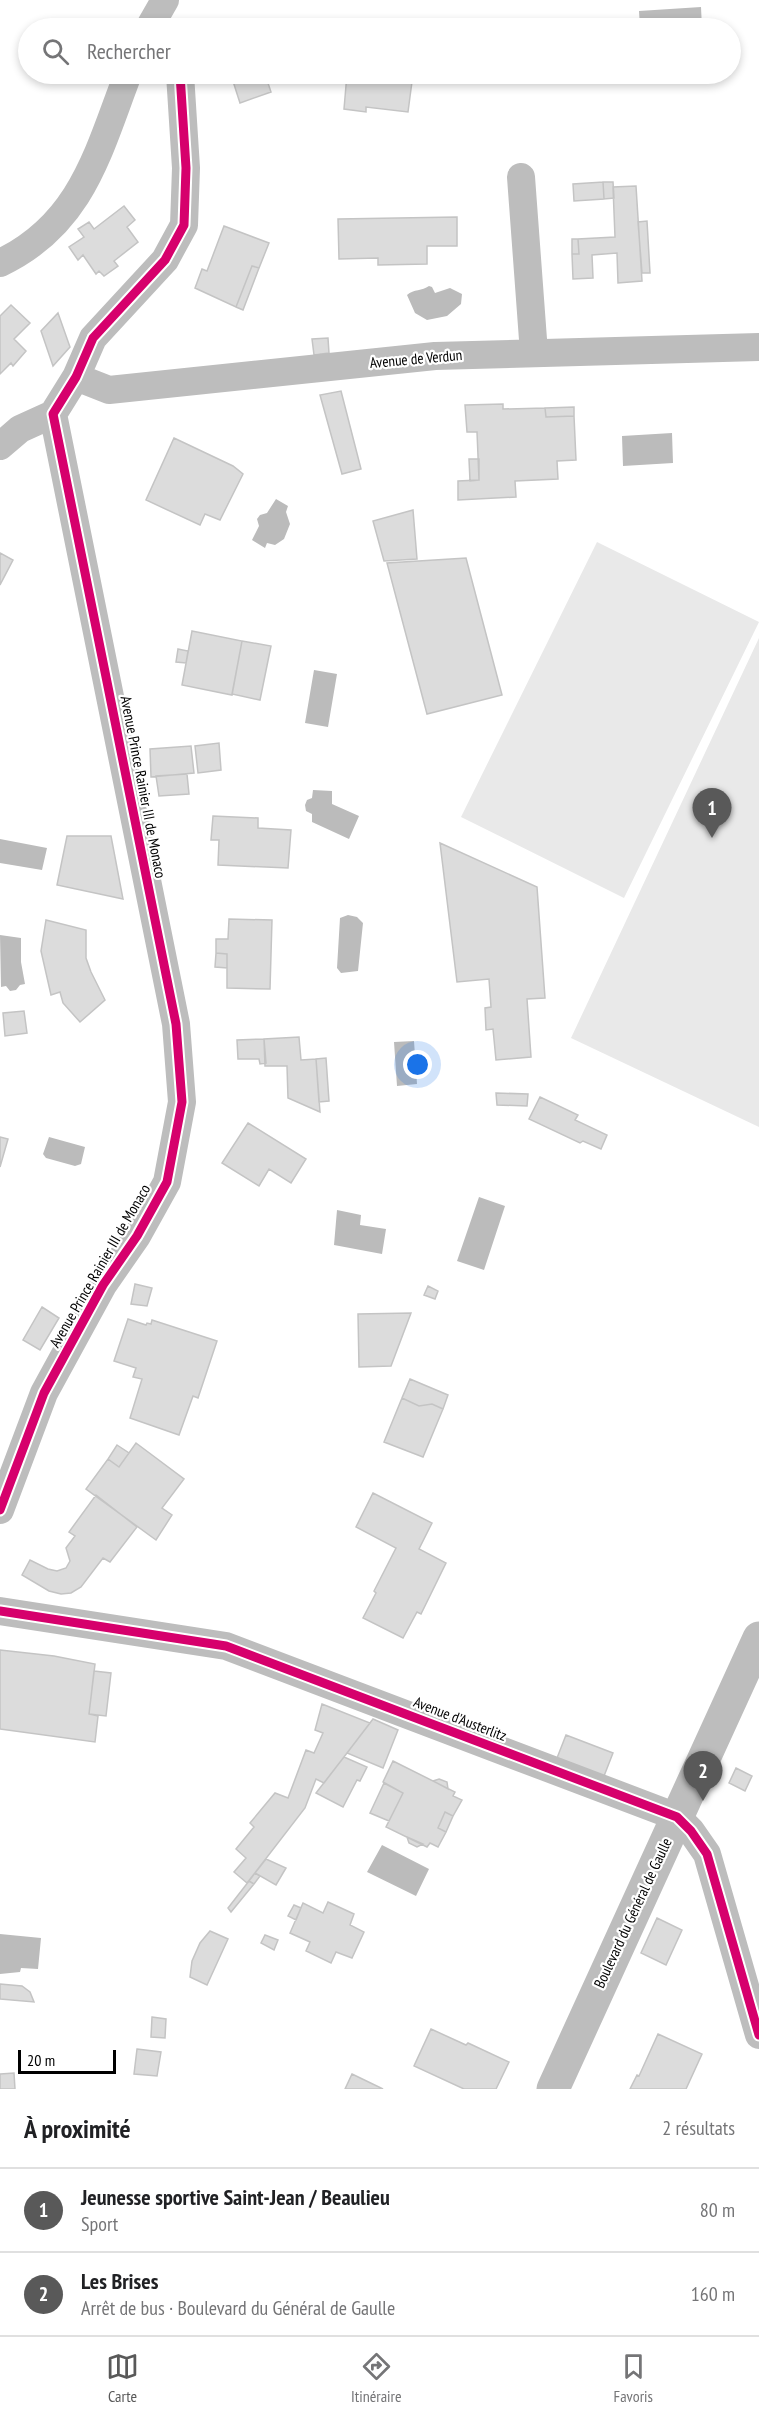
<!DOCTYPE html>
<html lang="fr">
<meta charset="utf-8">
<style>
body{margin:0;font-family:"PT Sans Narrow",sans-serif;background:#f6f6f6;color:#202124}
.scale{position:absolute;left:18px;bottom:15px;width:98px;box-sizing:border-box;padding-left:6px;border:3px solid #000;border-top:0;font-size:16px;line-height:21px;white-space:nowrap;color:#000;-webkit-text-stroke:4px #fff;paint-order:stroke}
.you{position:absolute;left:418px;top:1065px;width:21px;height:21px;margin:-15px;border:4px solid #fff;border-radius:50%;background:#1a73e8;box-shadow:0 0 0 9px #1a73e833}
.badge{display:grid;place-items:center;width:39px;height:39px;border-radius:50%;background:#595959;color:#fff;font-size:20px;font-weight:700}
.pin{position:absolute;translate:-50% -50px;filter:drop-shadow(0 2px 3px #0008)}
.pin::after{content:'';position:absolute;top:32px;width:21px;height:18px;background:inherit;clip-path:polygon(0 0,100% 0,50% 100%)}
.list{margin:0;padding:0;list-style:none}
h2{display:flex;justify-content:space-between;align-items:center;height:78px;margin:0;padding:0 24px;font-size:26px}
h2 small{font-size:20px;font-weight:400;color:#757577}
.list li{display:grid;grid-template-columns:39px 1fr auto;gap:18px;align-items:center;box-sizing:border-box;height:84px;padding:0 24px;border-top:2px solid #e0e0e0}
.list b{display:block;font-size:22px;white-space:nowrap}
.list p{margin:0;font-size:20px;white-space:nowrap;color:#757577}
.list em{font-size:20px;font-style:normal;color:#757577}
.icon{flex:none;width:33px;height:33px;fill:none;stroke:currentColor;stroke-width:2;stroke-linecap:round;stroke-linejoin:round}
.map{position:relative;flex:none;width:759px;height:2089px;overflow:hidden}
.search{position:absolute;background:#fff;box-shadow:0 3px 9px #0003;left:18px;right:18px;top:18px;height:66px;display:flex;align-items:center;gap:15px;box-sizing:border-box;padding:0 21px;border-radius:33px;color:#757577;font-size:22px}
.sheet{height:246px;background:#fff}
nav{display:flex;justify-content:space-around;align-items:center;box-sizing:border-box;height:84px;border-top:2px solid #e0e0e0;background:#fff;font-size:16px;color:#757577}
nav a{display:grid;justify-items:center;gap:3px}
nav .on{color:#595959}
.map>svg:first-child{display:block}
.green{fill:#e9e9e9}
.water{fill:#bbb}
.building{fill:#dcdcdc;stroke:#c4c4c4;stroke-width:1.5}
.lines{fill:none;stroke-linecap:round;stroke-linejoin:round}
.minor{stroke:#bdbdbd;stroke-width:28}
.tertiary{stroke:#bdbdbd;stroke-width:33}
.cycleway-casing{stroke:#fff;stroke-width:13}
.cycleway{stroke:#d6006c;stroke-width:9}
.labels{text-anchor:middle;stroke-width:4.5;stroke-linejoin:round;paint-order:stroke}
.street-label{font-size:15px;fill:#000;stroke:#fff}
</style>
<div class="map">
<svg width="759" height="2089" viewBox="0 0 759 2089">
<rect width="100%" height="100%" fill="#fff"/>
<path class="green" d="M597,542L759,622L624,898L461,817Z
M759,638V1127L571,1038Z"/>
<path class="water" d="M701,7L702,28H640L639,11Z
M429,286L432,287L435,293L450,288L462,294L461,304L447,316L427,320L415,313L407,295C414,289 422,291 429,286Z
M672,433L673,463L623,466L622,436Z
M276,499L288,506L286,512L290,524L284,539L275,545L267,543L265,548L252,540L259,526L257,519L260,515L267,513Z
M314,670L337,674L328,727L305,723Z
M313,790L332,791V804L359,816L349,839L312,822V814L306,811L305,805L307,800L312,798Z
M0,839L47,848L42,870L0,863Z
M348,915L357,917L363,923L358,971L341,973L337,968L340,918Z
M0,935L21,938V962L25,984L20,985L16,990L10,991L6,986L1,987Z
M414,1041L417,1084L397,1086L394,1042Z
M49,1137L85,1147L81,1164L75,1166L46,1158L43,1154Z
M479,1197L505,1206L484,1270L457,1261Z
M337,1210L361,1215L360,1225L386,1229L382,1254L334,1245Z
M382,1845L429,1869L416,1896L367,1872Z
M0,1934L41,1938L38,1969L21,1968L20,1972L0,1974Z"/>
<path class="building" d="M234,74H265L271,92L240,103L231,75Z
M347,74H413L408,112L366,107V112L344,109Z
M603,182L604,199L574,201L573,184Z
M603,182H613L614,198L604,199Z
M636,186L642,281L618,283L617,253L592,255L593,278L573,279L572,254H579L578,239L615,237L613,187Z
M124,206L135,220L127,227L138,242L114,261L118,266L104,276L99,271L96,274L83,255L78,260L69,247L84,237L78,229L89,222L94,229Z
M457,217V246H427V264L378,265V258L339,259L338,219Z
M647,221L650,273H642L638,222Z
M224,226L269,243L259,268L252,266L236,307L195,288L202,269L207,271Z
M572,239H578L579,254H572Z
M252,266L259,268L243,310L236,307Z
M11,305L30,323L14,339L26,351L13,366L11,363L0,374V316Z
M58,313L70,347L53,366L41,331Z
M328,338L329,353L314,355L312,339Z
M341,391L361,469L342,474L320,395Z
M503,404V409L545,408L546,417L574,416L576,460L557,461L558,479L515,481L516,497L458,500V481L479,480L477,432H467L465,405Z
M574,407V416L546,417L545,408Z
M174,438L233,466L243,474L220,520L205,514L200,525L146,500Z
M469,459H479V480L470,481Z
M413,510L417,559L384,561L373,521Z
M0,553L13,560L0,585Z
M466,558L502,695L427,714L387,563Z
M192,631L242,641L232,695L182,685Z
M242,641L271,646L260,700L232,694Z
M178,649L188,651L186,663L176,662Z
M219,743L221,770L198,773L195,746Z
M191,746L194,773L151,777L150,749Z
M187,774L189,794L159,796L156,776Z
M213,816L258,818V828L291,830L288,868L218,865L219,840H211Z
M67,836H111L123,899L57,885Z
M440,843L537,887L545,998L527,999L531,1057L496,1060L493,1029L486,1030L485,1008L491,1007L489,979L457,982Z
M229,919L272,920L270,989L227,988V954L216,953V939H228Z
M46,920L86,930V958L91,972L105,1000L80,1022L63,1003L60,992L51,995L41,951Z
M216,953L227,954V968L215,967Z
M24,1011L27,1033L5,1036L3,1013Z
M299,1037L301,1060L316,1059L320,1112L288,1098L287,1066H265L264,1039Z
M264,1039L266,1063L260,1064L259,1059H238L237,1040Z
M326,1058L329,1101L319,1102L316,1059Z
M496,1093L528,1094L527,1106L497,1105Z
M540,1097L578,1115L575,1120L607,1135L601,1149L583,1141L580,1143L529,1119Z
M248,1123L306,1159L291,1183L269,1169L259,1186L222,1163Z
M0,1137L8,1139L0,1167Z
M135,1284L152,1288L147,1306L131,1304Z
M428,1286L438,1291L435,1299L424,1295Z
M42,1307L59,1318L40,1350L23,1340Z
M411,1313L391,1366L359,1367L358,1314Z
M128,1319L146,1325L147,1323L151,1324L152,1320L217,1341L198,1398L193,1396L179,1435L130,1418L142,1379L133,1377L136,1368L114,1361Z
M410,1379L448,1395L443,1409L432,1404L419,1406L402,1398Z
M402,1398L419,1406L432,1404L443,1409L423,1457L384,1442Z
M136,1443L184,1479L162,1508L172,1515L156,1540L86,1489L108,1459L119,1467Z
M117,1445L129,1453L119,1467L108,1459Z
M373,1493L432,1523L419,1549L446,1563L421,1614L417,1612L403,1638L363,1618L376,1593L374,1591L396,1548L356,1527Z
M96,1495L137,1527L110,1562L103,1558L81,1587L71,1593L61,1594L49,1591L22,1575L30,1560L48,1569L57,1571L66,1568L70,1561L66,1548L75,1536L69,1532Z
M0,1650L54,1656L95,1664L89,1714L98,1716L95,1742L0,1729Z
M94,1671L111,1673L106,1716L89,1714Z
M322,1704L370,1723L324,1783L316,1779L305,1808L247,1883L234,1872L246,1858L236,1849L254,1827L250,1823L275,1793L288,1798L306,1750L314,1753L323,1733L315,1730Z
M373,1719L398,1730L383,1768L347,1753Z
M566,1735L613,1753L604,1776L557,1758Z
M344,1757L367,1767L360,1781L357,1780L343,1807L316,1793Z
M393,1761L455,1792L453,1796L462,1800L453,1816L445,1812L438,1828L446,1832L438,1847L430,1843L427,1847L386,1827L403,1793L383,1782Z
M736,1768L752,1776L745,1791L729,1783Z
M439,1779L447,1782L448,1789L433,1781Z
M384,1783L403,1793L389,1821L370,1813Z
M445,1812L453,1816L446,1832L438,1828Z
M407,1837L423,1844L417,1847L409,1843Z
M266,1859L286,1868L276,1885L255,1873Z
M255,1873L260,1876L254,1884L249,1881Z
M249,1881L254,1884L231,1912L228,1908Z
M328,1902L354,1914L350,1925L364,1932L352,1958L336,1952L331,1963L306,1951L310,1942L290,1933L303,1903L323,1913Z
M294,1905L301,1908L296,1920L288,1916Z
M657,1918L682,1930L666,1965L641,1953Z
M210,1931L228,1939L207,1985L190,1977L192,1961L200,1943Z
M265,1935L278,1940L274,1950L261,1943Z
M0,1984L22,1986L30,1992L34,2002L0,1999Z
M152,2017L166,2019L165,2038L151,2037Z
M431,2029L466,2045L468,2043L509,2062L496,2089H464L414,2066Z
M658,2034L702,2054L686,2089H630L637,2075L639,2076Z
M137,2049L161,2052L157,2076L134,2074Z
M14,2073L15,2089H0V2074Z
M352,2074L383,2089H345Z"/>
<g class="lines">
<path class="minor" d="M149,28L165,0
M521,177L534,353
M0,263C82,224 98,152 128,74
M76,377L109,390L435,356L759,347
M0,446L20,429L53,414
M0,1510L44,1393L103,1285L137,1236L167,1182L182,1102L176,1024L53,414L76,377L93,338L165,260L184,225L186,168L180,74
M0,1611L226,1646L677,1817L691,1831L707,1854L759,2035"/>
<path class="tertiary" d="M553,2089L759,1638"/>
<g class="cycleway-casing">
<path id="cycleway" d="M0,1510L44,1393L103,1285L137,1236L167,1182L182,1102L176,1024L53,414L76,377L93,338L165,260L184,225L186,168L180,74
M0,1611L226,1646L677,1817L691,1831L707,1854L759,2035"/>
</g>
<use href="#cycleway" class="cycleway"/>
</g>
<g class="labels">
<g class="street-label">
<text transform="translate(416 359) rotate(-5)" y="5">Avenue de Verdun</text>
<text transform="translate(143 787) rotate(79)" y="5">Avenue Prince Rainier III de Monaco</text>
<text transform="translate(100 1266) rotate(-60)" y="5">Avenue Prince Rainier III de Monaco</text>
<text transform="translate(460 1719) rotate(21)" y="5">Avenue d'Austerlitz</text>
<text transform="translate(633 1913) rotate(-65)" y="5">Boulevard du Général de Gaulle</text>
</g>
</g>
</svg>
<div class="scale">20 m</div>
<div class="you"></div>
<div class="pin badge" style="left:712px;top:838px">1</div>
<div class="pin badge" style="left:703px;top:1801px">2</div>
<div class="search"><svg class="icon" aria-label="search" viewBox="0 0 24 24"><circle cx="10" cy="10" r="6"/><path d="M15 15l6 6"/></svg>Rechercher</div>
</div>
<section class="sheet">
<h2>À proximité<small>2 résultats</small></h2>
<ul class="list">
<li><span class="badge">1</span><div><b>Jeunesse sportive Saint-Jean / Beaulieu</b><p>Sport</p></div><em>80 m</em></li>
<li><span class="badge">2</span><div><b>Les Brises</b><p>Arrêt de bus · Boulevard du Général de Gaulle</p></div><em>160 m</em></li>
</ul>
</section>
<nav>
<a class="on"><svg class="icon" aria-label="map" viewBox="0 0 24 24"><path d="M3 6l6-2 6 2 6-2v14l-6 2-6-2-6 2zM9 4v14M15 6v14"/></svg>Carte</a>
<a><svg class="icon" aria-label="directions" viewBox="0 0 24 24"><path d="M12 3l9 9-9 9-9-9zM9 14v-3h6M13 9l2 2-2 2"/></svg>Itinéraire</a>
<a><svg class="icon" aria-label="saved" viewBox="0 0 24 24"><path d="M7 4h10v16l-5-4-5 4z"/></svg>Favoris</a>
</nav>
